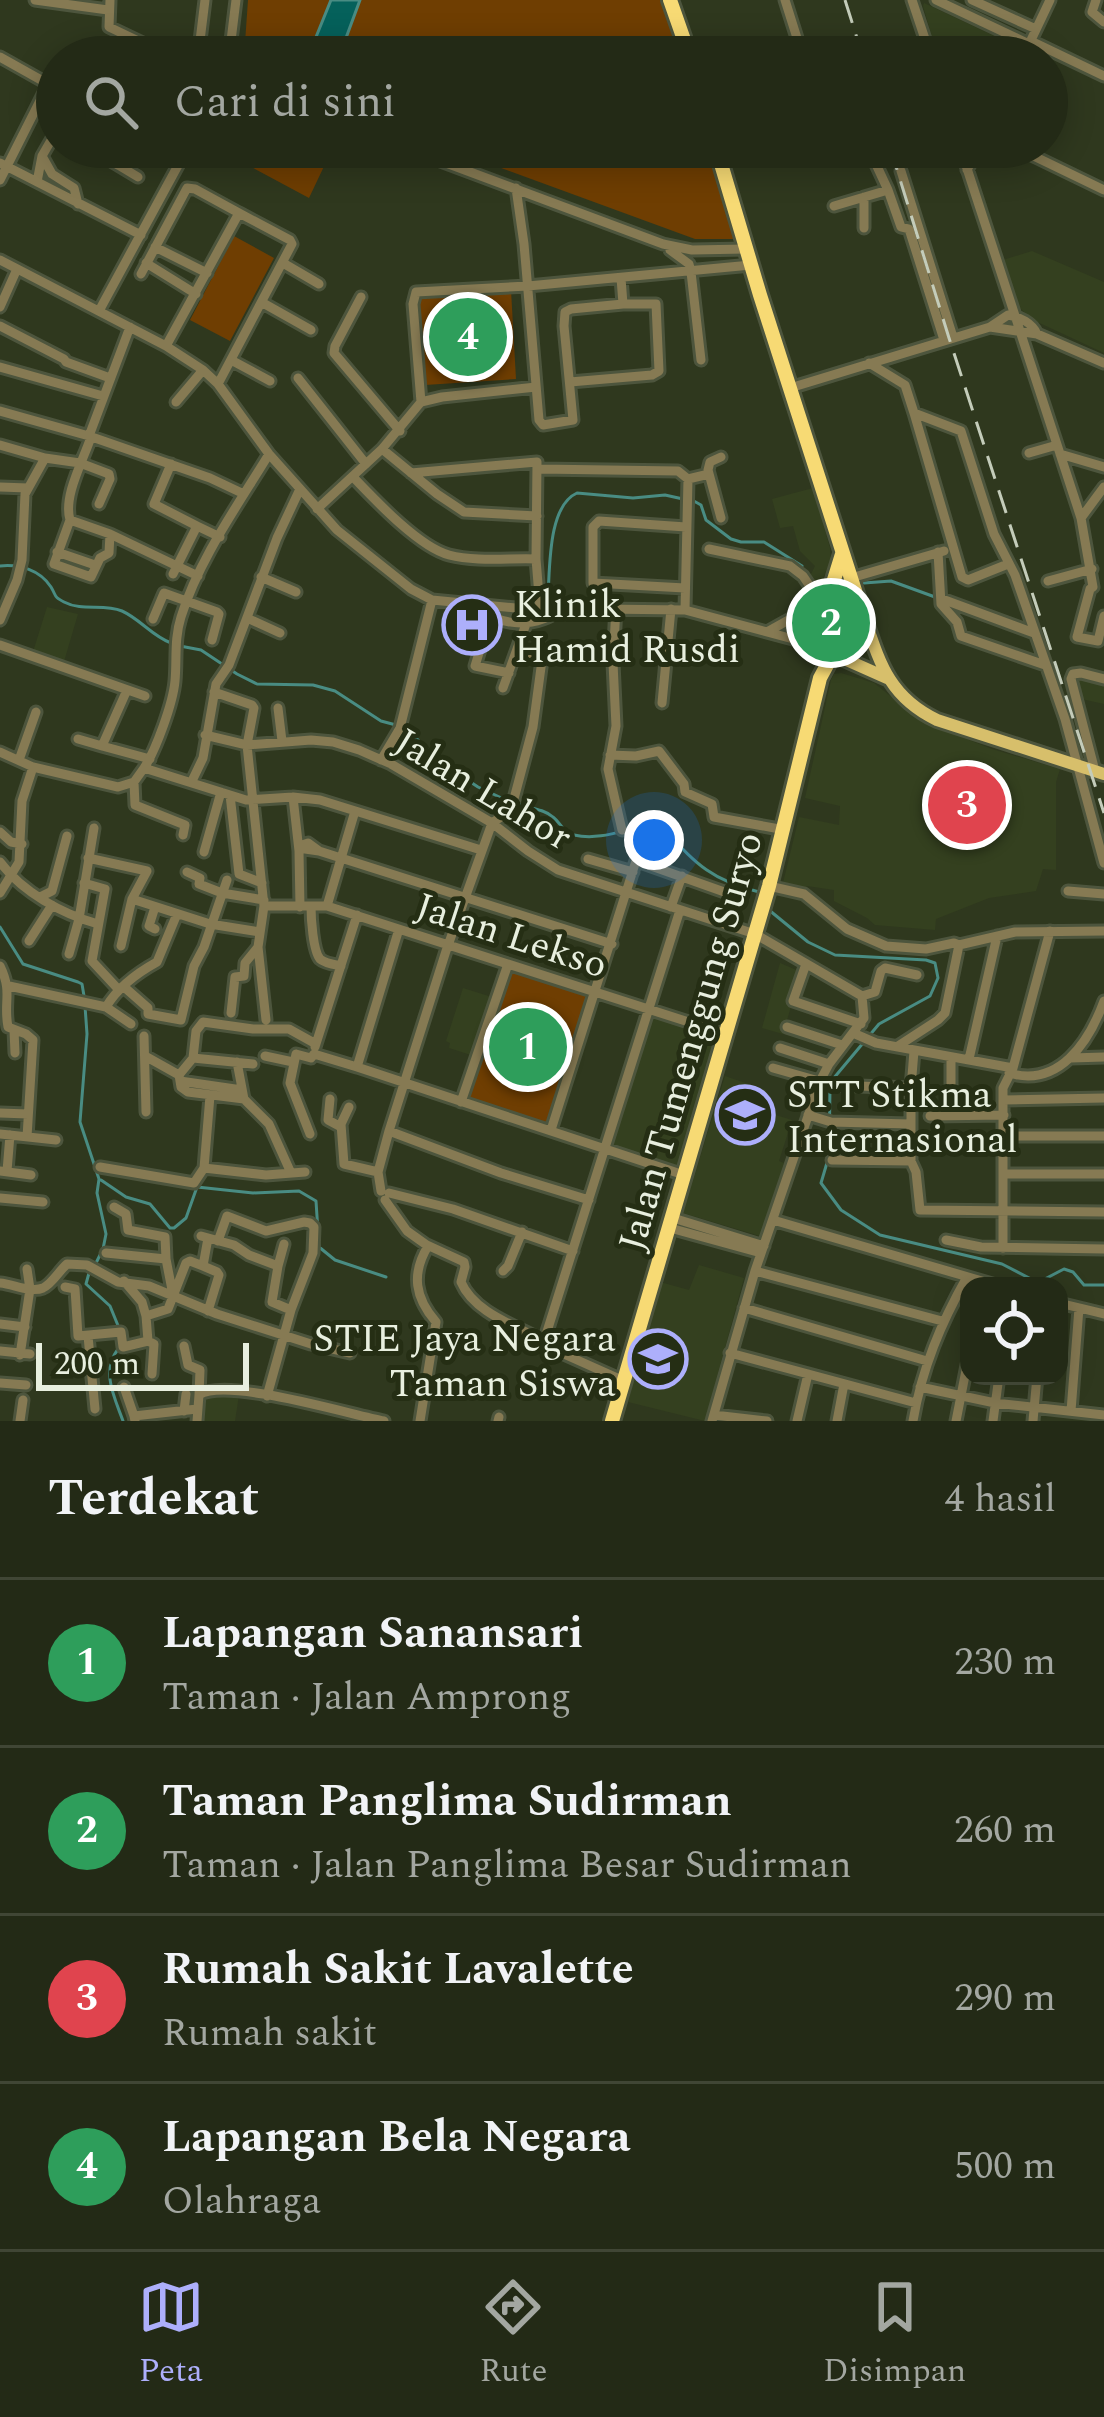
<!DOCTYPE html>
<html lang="id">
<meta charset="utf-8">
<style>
body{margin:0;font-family:Spectral,serif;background:#2b321f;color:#f1f3f6}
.controls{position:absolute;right:36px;bottom:36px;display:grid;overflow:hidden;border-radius:24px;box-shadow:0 6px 30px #0003}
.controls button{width:108px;height:108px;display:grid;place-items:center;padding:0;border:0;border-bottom:3px solid #404635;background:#232a16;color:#f1f3f6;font:60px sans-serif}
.scale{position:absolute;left:36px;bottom:30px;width:213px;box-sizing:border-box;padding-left:12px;border:6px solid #e8efdf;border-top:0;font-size:33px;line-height:42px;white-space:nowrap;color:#e8efdf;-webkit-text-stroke:9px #252e14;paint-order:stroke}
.you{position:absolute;left:654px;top:840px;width:42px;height:42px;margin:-30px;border:9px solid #fff;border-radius:50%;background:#1a73e8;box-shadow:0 0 0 18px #1a73e833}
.badge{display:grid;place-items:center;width:78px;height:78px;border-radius:50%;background:#adaffb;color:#fff;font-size:39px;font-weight:700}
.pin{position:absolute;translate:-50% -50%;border:6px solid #fff;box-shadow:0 3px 12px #0006}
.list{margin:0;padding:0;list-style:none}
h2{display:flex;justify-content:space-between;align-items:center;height:156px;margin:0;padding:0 48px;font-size:51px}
h2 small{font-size:39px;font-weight:400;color:#a3a7a1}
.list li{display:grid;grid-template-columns:78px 1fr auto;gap:36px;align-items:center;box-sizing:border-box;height:168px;padding:0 48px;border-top:3px solid #404635}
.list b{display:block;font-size:45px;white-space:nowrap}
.list p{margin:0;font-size:39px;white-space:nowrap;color:#a3a7a1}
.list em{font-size:39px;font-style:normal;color:#a3a7a1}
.icon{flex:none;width:66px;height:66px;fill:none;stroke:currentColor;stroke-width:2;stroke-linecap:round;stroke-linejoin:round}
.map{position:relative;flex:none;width:1104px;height:1421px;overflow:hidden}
.search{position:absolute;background:#232a16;box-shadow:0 6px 30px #0003;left:36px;right:36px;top:36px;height:132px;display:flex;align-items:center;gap:30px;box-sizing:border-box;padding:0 42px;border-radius:66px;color:#a3a7a1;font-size:45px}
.sheet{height:828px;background:#232a16}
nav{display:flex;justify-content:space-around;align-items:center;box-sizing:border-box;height:168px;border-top:3px solid #404635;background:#232a16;font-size:33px;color:#a3a7a1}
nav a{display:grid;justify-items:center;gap:6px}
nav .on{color:#adaffb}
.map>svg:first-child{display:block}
.built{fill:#34401f}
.green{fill:#6f3e02}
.water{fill:#05615b;stroke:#498c83;stroke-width:3}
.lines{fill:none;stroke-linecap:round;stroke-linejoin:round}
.stream{stroke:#498c83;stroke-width:3}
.minor-casing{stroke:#4d553d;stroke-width:15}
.major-casing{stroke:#4d553d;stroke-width:18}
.highway-casing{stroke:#4d553d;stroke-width:20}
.minor{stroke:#867a53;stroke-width:9}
.major{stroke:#d7bf6b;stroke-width:12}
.highway{stroke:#f7da74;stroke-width:14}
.rail{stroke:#c4ccba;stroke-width:3;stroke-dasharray:24 12;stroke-linecap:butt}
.labels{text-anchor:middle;stroke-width:10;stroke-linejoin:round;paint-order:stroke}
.poi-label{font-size:39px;fill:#e8efdf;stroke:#252e14;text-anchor:start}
.street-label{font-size:39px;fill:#e8efdf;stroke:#252e14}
</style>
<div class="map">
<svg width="1104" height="1421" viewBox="0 0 1104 1421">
<rect width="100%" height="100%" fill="#2f381e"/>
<path class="built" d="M924,3L1018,47L1020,51L1017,57H938L923,6Z
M1032,251L1104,282V353L1031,319L1016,304L1003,260Z
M813,488L830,548L831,560L818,590L810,576L815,566L800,551L793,526L780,528L772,499Z
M47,607L78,614L63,665L32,655Z
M841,673L874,683L913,714L949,732L992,749L1060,769L1056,782V870L1043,869L1036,891L989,898L936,919L935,930L875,925L867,918L834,901V890L807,886L805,892L782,887L799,817L839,825L840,806L805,798L831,680L834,674Z
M1076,677L1104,682V704L1077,698L1074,681Z
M780,963L801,972L783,1034L762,1028Z
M463,988L495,998L474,1056L449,1048L450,1043L446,1041Z
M653,1016L715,1036L717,1041L679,1167L612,1147L609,1141Z
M725,1076L766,1090L760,1110L792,1120L779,1161L784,1163L760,1236L683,1213Z
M699,1265L744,1278L705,1421L628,1402L660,1282L689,1290Z
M210,1392L239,1395L235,1421H203L202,1406L204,1399Z"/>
<path class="green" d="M248,0H666L681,57H244Z
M247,147H296L327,160L309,198L240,161Z
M444,147H707L734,239H695Z
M234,236L274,258L230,341L190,320Z
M511,290L516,379L425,385L419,295Z
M811 625a20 20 0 1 1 40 0a20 20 0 1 1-40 0Z
M509,971L588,997L547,1125L467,1097Z"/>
<path class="water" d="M331,0H360L343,46L316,37Z"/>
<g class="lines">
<path class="stream" d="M692,500L701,505L706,520L731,539L741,542H764L802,566
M0,566C20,564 40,570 51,587C57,597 53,596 64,602C83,612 103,603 122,611C140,619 152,636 171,643
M864,583L891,581L935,597
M548,595C550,567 548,506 577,493L633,498L665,495L683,499
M180,646L201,650L237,674L257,684L313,685L335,691L381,721L396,725
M405,727L439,761L478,787L508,801
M517,804C529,808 544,809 553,817C562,824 562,832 574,835C604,842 632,825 659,824C694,861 707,879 759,892
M769,910L808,942L835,955L926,960L935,963L938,978L930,996L879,1024L833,1079
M0,927L23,964L78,982L82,984L84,996
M85,1006L87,1034L80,1122L99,1179L97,1193L106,1234L103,1249L95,1265
M830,1088L829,1156L821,1183L841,1210L880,1235L1002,1264L1035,1281H1041L1064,1269L1073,1272L1084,1285H1104
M101,1180L126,1197L150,1204L170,1228H174L186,1218L197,1187L253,1193L299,1191L316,1201L319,1247L335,1260L386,1277
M89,1273L86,1284L110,1306L119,1328
M118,1349C101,1372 114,1396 123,1421"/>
<g class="minor-casing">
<path id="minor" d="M35,0L108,10
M110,0L109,27L172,57
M785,0L803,57
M912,0L931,57
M936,0L1029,44
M972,0L1036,29
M1096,0L1092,12L1104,22
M1031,41L1104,76
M0,57L50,85
M198,57L205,0
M229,57L236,0
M1023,57L1050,0
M87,147L118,165L129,147
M403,147L663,244L692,250L746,249
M868,147L888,190L901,227L909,229L944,340
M960,147L1081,518L1093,587L1090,589L1077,637L1098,641L1104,616
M1015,147L1104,190
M42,156L52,174L74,188L78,204
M0,163L141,235
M118,165L138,177
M967,170L979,147
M901,171L953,337
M0,180L53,75L57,73
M37,182L42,156L57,130
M516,188L524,244L539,420L543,425L573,420L564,326L565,312L571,309L623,304L621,278
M834,206L888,190
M864,228V197
M155,247L207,273
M670,250L689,264L691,272L701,360
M0,260L166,346L203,370L218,384L269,454L337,530L411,589L432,600L516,608L685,610L808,643
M146,263L196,294
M283,263L319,284
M141,274L187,188L195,189L239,213L166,346
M361,297L335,346L334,353L400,431
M263,303L311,330
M0,307L17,269
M99,311L188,147
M0,326L64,359L66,362L110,378
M990,327L1037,334L1104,363
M231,360L270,381
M869,363L905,385L914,413
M0,367L103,396
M298,378L366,464
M570,382L652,375L659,371L656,304H623
M218,384L292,244L290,240L239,213
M790,388L990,327L1008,315C1020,317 1032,323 1037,334
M176,402L203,370
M421,402L413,304L416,292L528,286L751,265
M0,411L89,436L210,478L244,494
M89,436L130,327
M91,437C83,461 63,496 70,520L54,564L91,577L100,558L109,553L110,534
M0,445L45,458
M382,449L437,494L464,512L537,516
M1029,453L1057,445
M1060,454L1104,467
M721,457L710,462L708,470L721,518
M171,464L154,504L197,526
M539,469L678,471L688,479L709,474
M411,473L537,462L536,559L540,608
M353,477C375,500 419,547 449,555C476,562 509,558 536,559
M0,487L28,488
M317,509L382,449L421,402L442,397L536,387
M1081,518L1104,487
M70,520L110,534L198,576
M709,549L790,566L803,576L820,601
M57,552L95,565
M938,552L941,604L957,622L961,636L1045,665
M1008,564L968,580L962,577L914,413L961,431L994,534L1015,575L1065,719L1104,863
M173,574L197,526L220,537
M261,577L296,592
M851,578L944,551
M1048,581L1092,569
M685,588L593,583V527L599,521L686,527
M942,599L1034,633
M616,607L613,663L616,726L608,769L622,830
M685,610L688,479
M247,618L280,633
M495,618C521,628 543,623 565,607
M153,619L164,593L217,612L219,614L212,640
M0,620L17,580L22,560L25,494L45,458L80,463L109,474L110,479L99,504
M489,620L475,666L509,673
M767,632L810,608
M0,645L145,696
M503,688L526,624
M127,690L102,746L150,759
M214,692L252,705L254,708L247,745L264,906H327L726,1034
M662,703L671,609
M278,708L282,741
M205,735L247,745L311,740L333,742L359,750L391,764L492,823L528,851L558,870L755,934L862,996L864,1018L829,1064L820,1081L755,1271L712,1421
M78,739L102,746
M0,752L33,767
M610,755L636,756L659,751L684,784L685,792L712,804L714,817L785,830
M19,760L36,712
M381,760L400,728L432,600
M144,768C156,750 173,703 175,681C177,659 174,639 181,617C199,559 238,505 269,454
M1095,771L1071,679L1073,674L1081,673L1104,679
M192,781L203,758L216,684L229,665L277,538L300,489
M134,782L135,805L185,825L183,835
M230,795L239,874L262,883
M293,797L299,851L300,907
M492,823L511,810L533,727L542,660L518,654
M0,832L11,842L22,844
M319,851L305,849L302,845L308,843L319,851L341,858L612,944
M204,852L221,792
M88,858L147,871L132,899L121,946
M588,859L633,872
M637,861L730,894
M0,862C22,892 62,914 98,924
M187,872L200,878L199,884L222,893L264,900
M84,883L105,889L92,961L119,990
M769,886L804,894L847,929L886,946L926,949L954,943L959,945L1015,932L1104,931
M1068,891L1104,894
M0,893L19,862L22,801L33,767L118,787L134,782L144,768L246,800L293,797L320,800L481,850
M40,897L52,891L67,836
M132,899L210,924L260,932
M264,906L258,947L266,1020
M311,906C311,918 313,951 320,959C324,963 336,965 341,966
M327,906L355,811
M155,907L149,926L155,929
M671,907L682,876
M29,941L52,905
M69,954L79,919L94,828
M806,964L793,1001L861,1024
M0,966C13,993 3,1001 8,1027L26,1034L33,1040L27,1137
M9,986L106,1007L131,1024
M123,986L148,1008V1014L181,1020L194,966L204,947L227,880
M862,996L875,992L881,971L885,968L917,975
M106,1007C118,987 137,973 157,962L177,914
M231,1013L235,977L244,976L245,963L258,947
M787,1027L842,1045
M14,1030L15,1053
M853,1033L876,1043L1013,1068
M144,1036L146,1112
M898,1046L938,1020L945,1013L959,945
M315,1047L357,915
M780,1048L829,1064
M914,1051L911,1088V1161L916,1172L920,1210L1104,1212
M145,1056L179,1075L181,1087L188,1092L244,1099
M265,1056L293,1062
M193,1058L253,1064
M1071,1058L1104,1057
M969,1059L997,936
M237,1062L244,1099L269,1124L291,1173
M357,1067L399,929
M773,1068L833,1085L911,1088
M1009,1073C1059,1088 1089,1042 1104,1001
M179,1075L193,1058L196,1031L203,1022L253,1029H289L316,1044
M180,1081L242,1090
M330,1099L328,1120L341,1127
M1003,1100L1104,1098
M461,1102L508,964
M349,1107L341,1124L344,1164L378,1172
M0,1113L28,1114
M808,1115L831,1122L910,1124
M951,1115V1057
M930,1116L1004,1115
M551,1130L640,848
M389,1131L501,1173L589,1200
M0,1134L56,1140
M310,1134L290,1083L296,1054L311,1058L314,1054L357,1067L684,1175
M1004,1136H1104
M832,1160L911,1161
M100,1167L194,1183L204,1168L210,1096
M204,1168L266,1175L305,1172
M0,1171L31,1175
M7,1171L10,1135
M1003,1174H1104
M381,1191L378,1172L389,1131L446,951L492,823
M389,1193L453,1209L573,1251
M0,1198L43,1202
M385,1200L407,1231L428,1246C411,1274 415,1298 436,1322L420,1421
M114,1207L126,1214L128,1230L165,1237L166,1259
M673,1218L764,1246
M773,1220L999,1286
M670,1228L761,1253
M201,1236L234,1245L249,1255L278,1266L272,1302L291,1310
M946,1240L981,1247L1104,1249
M218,1241L227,1216L266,1231L304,1222L310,1223L314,1227L313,1253L291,1310L267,1396
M427,1245L464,1262L465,1267L461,1282C474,1313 517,1326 544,1341
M1003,1248V1088L1013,1068L1050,931
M106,1253L166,1259L172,1290
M203,1266L217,1272L219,1275L208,1311
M278,1266L284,1244
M503,1271L508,1266L522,1232
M755,1271L942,1321
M124,1281L142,1302L146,1316L168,1309L186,1263L190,1261L203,1266L208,1238
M0,1283C13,1284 31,1293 43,1288C52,1284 59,1271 67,1264L87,1265L118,1282L149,1286L217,1314L311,1344L350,1353
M65,1287L75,1289L78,1336L121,1332L123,1347L148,1341
M1059,1303L1104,1314
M744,1308L927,1361
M146,1316L148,1341L154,1344L152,1374
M0,1324L25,1327
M88,1336L95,1409
M184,1346L188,1365L200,1370L199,1395
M0,1351L30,1354
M730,1353L916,1403
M20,1355L30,1289L27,1269
M622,1380L557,1351L544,1341L680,910
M0,1383L26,1385
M124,1387L134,1416
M920,1387L995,1403L1104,1415
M184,1411L186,1394
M1071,1411L1079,1308
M714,1415L767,1421
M20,1421L23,1400
M135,1421L134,1416L197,1409
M197,1421L199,1395C226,1377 348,1414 384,1421
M498,1421L499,1417
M797,1421L808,1374
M837,1421L844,1384
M913,1421C922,1368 941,1323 967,1277
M956,1421L969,1355
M993,1421L999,1376
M1033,1421L1037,1376"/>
</g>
<g class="major-casing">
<path id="major" d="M859,602C878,654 883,694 937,720L1104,774
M833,654L887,678"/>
</g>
<g class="highway-casing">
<path id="highway" d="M670,0L690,57
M716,147L760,295L858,600L857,617
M804 626a27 27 0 1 1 54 0a27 27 0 1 1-54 0Z
M825,599L833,583L842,554
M612,1421L769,886L820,678L833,654"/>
</g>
<use href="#minor" class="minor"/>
<use href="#major" class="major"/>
<use href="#highway" class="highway"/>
<path class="rail" d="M845,0L863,57
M890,147L949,338L1104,813"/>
</g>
<defs>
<g id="hospital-ring" transform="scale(3)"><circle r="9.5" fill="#252e14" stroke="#adaffb" stroke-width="1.5"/><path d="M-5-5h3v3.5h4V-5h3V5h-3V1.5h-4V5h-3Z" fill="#adaffb"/></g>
<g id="university-ring" transform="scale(3)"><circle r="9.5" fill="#252e14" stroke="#adaffb" stroke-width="1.5"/><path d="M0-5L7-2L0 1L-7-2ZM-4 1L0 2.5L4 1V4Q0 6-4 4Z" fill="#adaffb"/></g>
</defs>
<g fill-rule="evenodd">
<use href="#hospital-ring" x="472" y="625"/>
<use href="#university-ring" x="745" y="1115"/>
<use href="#university-ring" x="658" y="1359"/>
</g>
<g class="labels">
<g class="poi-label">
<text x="514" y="617">Klinik<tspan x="514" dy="45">Hamid Rusdi</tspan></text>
<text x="787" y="1107">STT Stikma<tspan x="787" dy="45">Internasional</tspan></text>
<text x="616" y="1351" text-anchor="end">STIE Jaya Negara<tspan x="616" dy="45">Taman Siswa</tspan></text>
</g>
<g class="street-label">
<text transform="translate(484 788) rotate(31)" y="14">Jalan Lahor</text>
<text transform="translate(512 934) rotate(18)" y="14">Jalan Lekso</text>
<text transform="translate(689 1041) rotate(-74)" y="14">Jalan Tumenggung Suryo</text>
</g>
</g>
</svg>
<div class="controls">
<button><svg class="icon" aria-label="locate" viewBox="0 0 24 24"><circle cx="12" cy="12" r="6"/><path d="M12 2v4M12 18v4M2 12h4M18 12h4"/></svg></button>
</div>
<div class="scale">200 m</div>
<div class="you"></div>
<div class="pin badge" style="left:528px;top:1047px;background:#2e9e5b">1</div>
<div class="pin badge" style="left:831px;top:623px;background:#2e9e5b">2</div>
<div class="pin badge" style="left:967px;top:805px;background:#e0444e">3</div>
<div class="pin badge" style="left:468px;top:337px;background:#2e9e5b">4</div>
<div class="search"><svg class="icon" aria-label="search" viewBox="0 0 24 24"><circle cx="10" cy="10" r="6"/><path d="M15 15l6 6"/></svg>Cari di sini</div>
</div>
<section class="sheet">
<h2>Terdekat<small>4 hasil</small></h2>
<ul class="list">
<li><span class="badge" style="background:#2e9e5b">1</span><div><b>Lapangan Sanansari</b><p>Taman · Jalan Amprong</p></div><em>230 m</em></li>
<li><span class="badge" style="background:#2e9e5b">2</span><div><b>Taman Panglima Sudirman</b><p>Taman · Jalan Panglima Besar Sudirman</p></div><em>260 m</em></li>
<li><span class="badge" style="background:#e0444e">3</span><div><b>Rumah Sakit Lavalette</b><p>Rumah sakit</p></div><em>290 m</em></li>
<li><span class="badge" style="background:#2e9e5b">4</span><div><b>Lapangan Bela Negara</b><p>Olahraga</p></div><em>500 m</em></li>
</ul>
</section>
<nav>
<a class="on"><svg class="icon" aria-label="map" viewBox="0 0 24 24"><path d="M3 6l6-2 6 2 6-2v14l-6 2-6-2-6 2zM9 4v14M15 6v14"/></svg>Peta</a>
<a><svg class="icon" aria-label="directions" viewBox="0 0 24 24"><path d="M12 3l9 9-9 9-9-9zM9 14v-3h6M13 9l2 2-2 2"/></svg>Rute</a>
<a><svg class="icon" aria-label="saved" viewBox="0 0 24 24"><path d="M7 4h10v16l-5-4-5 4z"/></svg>Disimpan</a>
</nav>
